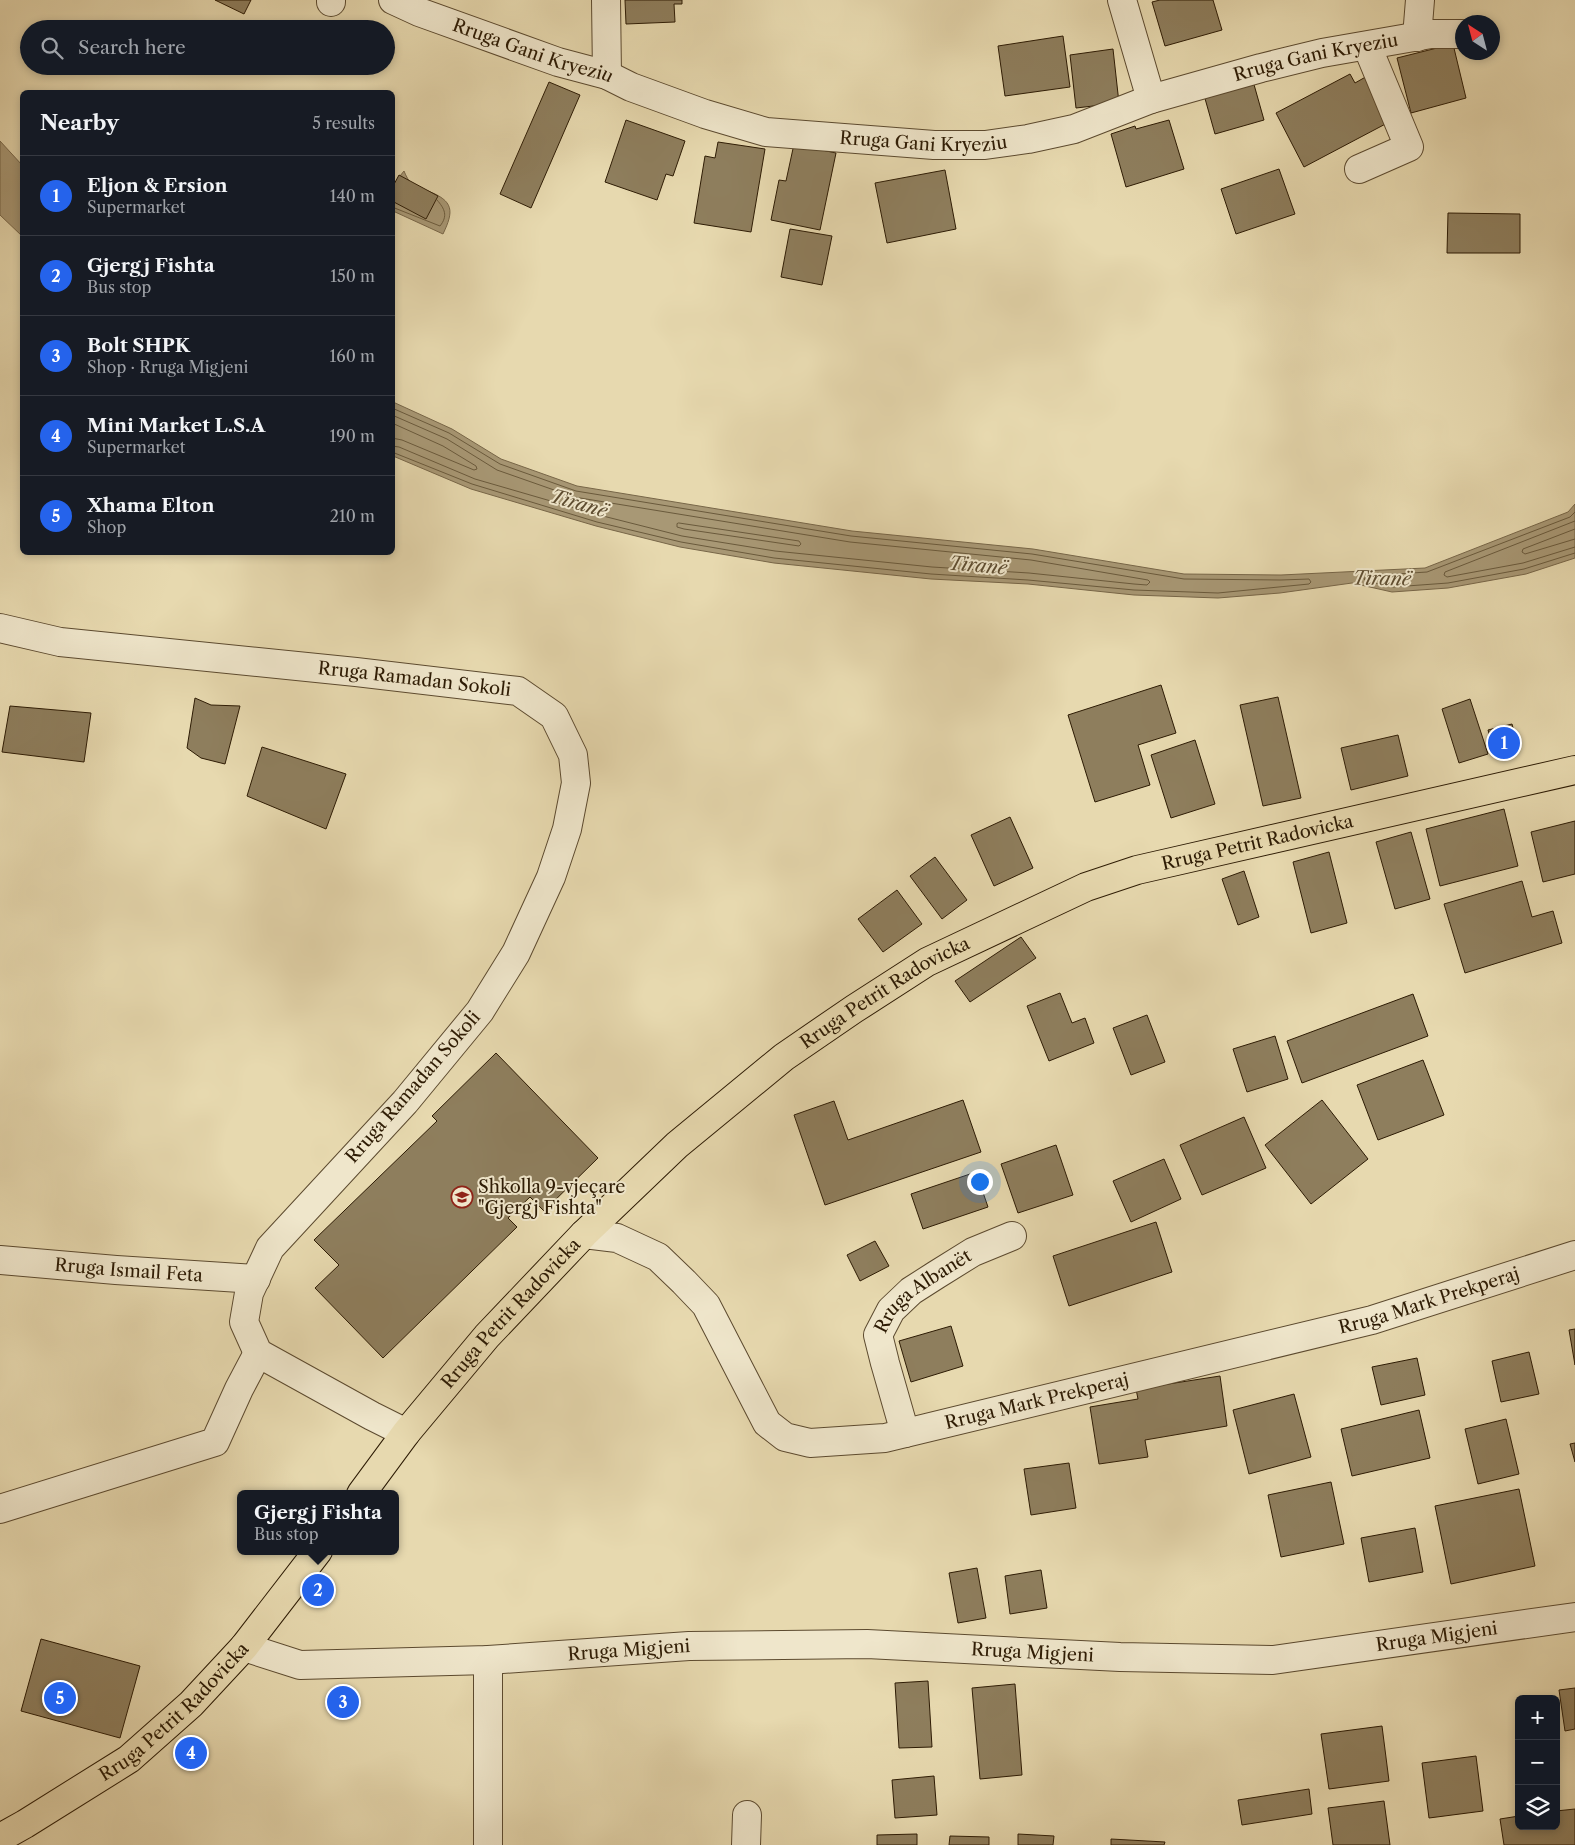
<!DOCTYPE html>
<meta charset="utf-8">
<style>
body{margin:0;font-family:"Libre Caslon Text",serif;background:#20242c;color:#f1f3f6}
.controls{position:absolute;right:15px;bottom:15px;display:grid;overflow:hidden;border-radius:8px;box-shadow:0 2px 8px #0003}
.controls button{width:45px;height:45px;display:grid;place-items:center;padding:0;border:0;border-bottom:1px solid #363941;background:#171b24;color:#f1f3f6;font:25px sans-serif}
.compass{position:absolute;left:1455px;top:15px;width:45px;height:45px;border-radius:50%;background:#171b24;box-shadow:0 2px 8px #0003;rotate:324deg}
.you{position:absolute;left:979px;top:1181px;width:18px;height:18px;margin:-12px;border:4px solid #fff;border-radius:50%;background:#1a73e8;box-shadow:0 0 0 8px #1a73e833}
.badge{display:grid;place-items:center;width:32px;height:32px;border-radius:50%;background:#2563eb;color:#fff;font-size:16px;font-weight:700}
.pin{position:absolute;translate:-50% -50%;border:2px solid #fff;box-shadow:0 1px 5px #0006}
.popup{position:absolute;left:237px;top:1490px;width:162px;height:65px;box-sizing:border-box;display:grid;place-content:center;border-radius:8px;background:#171b24;filter:drop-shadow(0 1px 4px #0005);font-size:16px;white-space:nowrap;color:#9ea1a6}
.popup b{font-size:19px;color:#f1f3f6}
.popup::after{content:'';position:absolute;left:50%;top:100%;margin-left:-10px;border:10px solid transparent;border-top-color:#171b24}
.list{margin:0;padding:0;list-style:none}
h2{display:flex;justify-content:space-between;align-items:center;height:65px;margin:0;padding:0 20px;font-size:21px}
h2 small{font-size:16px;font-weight:400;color:#9ea1a6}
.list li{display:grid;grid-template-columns:32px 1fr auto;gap:15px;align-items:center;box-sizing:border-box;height:80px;padding:0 20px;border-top:1px solid #363941}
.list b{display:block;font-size:19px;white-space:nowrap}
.list p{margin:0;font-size:16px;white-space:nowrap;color:#9ea1a6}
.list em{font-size:16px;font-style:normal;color:#9ea1a6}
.icon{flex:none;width:28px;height:28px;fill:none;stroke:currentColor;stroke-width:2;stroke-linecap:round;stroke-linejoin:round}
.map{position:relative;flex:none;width:1575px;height:1845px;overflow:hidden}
.search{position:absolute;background:#171b24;box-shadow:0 2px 8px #0003;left:20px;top:20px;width:375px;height:55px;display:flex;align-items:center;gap:12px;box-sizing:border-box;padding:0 18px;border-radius:28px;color:#9ea1a6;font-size:19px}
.panel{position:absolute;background:#171b24;box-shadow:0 2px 8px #0003;left:20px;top:90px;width:375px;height:465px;border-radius:8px}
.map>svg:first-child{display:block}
.water{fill:#a89875;stroke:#776648}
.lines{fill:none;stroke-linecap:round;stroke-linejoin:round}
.shore{stroke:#6a5a3c;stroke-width:1}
.building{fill:#8e7e5d;stroke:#2d1b04}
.minor-casing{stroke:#5c4a2f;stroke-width:30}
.major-casing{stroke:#2d1b04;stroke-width:30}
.minor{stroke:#efe6cb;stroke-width:28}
.major{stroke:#e7d9af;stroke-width:28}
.labels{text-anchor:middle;stroke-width:4;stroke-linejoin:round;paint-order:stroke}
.street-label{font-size:18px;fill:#2d1b04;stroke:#efe6cb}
.poi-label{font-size:18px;fill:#2d1b04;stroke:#efe6cb;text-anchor:start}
.water-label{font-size:19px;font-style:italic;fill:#5e4d31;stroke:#efe6cb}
</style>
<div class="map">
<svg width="1575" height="1845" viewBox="0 0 1575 1845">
<rect width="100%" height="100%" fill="#e7d9af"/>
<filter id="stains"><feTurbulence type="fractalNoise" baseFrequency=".004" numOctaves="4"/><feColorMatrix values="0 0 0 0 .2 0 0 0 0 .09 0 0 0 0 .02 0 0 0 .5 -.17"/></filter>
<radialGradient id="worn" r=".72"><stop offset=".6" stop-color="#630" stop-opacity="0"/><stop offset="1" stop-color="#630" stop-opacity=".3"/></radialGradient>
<path class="water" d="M0,141L22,165V236L0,215Z
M404,171C406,176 409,182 413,185C416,188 423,189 428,191C454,201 454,211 443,234L393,211C393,196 393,183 404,171Z
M393,402L452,429L501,459L577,486L852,531L1033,549L1184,574L1281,575L1425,568L1568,512L1575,504V558L1526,574L1448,588L1392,592L1352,583L1280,593L1218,598L1134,595L1028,584L931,579L774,563L680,547L596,526L471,489L393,456Z"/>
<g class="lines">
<path class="shore" d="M392,207L440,226C448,216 445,209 437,200
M392,408L449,433L500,464L576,491L851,536L1032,554L1184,579L1281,580L1309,579L1311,582L1309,584L1218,593L1134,590L1028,580L931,574L774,558L681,542L597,522L472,484L392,452
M392,415L447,439L497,470L574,497L850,542L1031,560L1148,580L1150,582L1147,585L1134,584L1029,573L932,567L775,551L682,536L599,515L475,479L399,447L392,446
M392,423L443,446L476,466L477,469L474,470L402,440L392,438
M1575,512L1570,517L1427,572L1366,576L1364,579L1366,581L1393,587L1448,583L1524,569L1575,553
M1575,521L1445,572L1444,575L1447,577L1523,563L1575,547
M679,523L799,541L801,544L799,546L684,529L677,527V524Z
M1575,529L1523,549L1522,552L1525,554L1575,539"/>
</g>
<path class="building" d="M215,0H251L244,14Z
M625,0H682V4H674L675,22L626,24Z
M1160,0H1213L1222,30L1165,46L1152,2Z
M1063,36L1070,87L1005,96L998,46Z
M1453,44L1466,98L1411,113L1397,58Z
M1113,49L1119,103L1076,108L1070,55Z
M1350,74L1355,83L1369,75L1393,120L1304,167L1276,113Z
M1253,81L1264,120L1215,134L1204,95Z
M549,82L580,95L531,208L500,194Z
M626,120L685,141L673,176L666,174L657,200L605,182Z
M1169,120L1184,169L1126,187L1111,134L1135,126L1136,129Z
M718,142L765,149L751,232L694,223L705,156L715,158Z
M794,144L836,153L820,230L771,220L779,180L786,181Z
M1279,169L1295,214L1236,234L1221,189Z
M945,170L956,229L887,243L875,183Z
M399,175L438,196L426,219L392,201V188Z
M1448,213L1520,214V253H1447Z
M790,229L832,236L822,285L781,277Z
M1161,685L1176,733L1138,745L1150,785L1095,802L1068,715Z
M1278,697L1301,798L1263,806L1240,705Z
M195,698L211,705L240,706L225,764L201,758L187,748Z
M1470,699L1488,754L1459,763L1442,709Z
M10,706L91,713L84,762L2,752Z
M1512,724L1518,747L1495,754L1488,730Z
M1398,735L1408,776L1351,790L1341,748Z
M1195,740L1215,804L1171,818L1151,755Z
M262,747L346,774L326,829L247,796Z
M1504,809L1518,866L1440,886L1426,829Z
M1010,817L1033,868L994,886L971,835Z
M1575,821V874L1543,882L1531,832Z
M1411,832L1430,899L1395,909L1376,842Z
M1329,852L1347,923L1311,933L1293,862Z
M935,857L967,900L942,919L910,876Z
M1244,871L1259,917L1238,925L1222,879Z
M1522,881L1532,917L1553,911L1562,943L1465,973L1444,904Z
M897,890L922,924L883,952L858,919Z
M1021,937L1036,958L970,1002L955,981Z
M1060,993L1072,1023L1085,1018L1094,1043L1049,1061L1027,1006Z
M1413,994L1428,1036L1302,1083L1287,1041Z
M1147,1015L1165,1062L1131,1075L1113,1028Z
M1275,1036L1288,1079L1247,1092L1233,1049Z
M496,1053L598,1158L544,1211L530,1197L508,1218L517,1227L383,1358L315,1288L339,1265L314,1240L437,1121L432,1116Z
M1423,1060L1444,1115L1378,1140L1357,1085Z
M963,1100L981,1152L825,1205L794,1115L834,1101L848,1140Z
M1322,1100L1368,1159L1311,1204L1265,1145Z
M1244,1117L1266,1168L1202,1195L1180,1145Z
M1056,1145L1073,1195L1018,1213L1001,1164Z
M1164,1159L1181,1199L1131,1222L1113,1181Z
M976,1172L988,1207L923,1229L911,1194Z
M1156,1222L1172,1272L1069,1306L1053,1256Z
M875,1241L889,1266L860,1281L847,1255Z
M951,1326L963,1366L911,1382L899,1341Z
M1575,1329V1365L1569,1330Z
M1529,1352L1539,1394L1501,1402L1492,1361Z
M1417,1358L1425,1395L1381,1405L1372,1367Z
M1220,1376L1227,1426L1145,1440L1148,1457L1099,1464L1090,1407L1138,1399L1136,1389Z
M1294,1394L1311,1457L1249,1474L1233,1410Z
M1419,1410L1430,1458L1352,1476L1341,1429Z
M1506,1419L1519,1474L1478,1484L1465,1429Z
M1575,1443V1462L1570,1444Z
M1069,1463L1076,1508L1031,1515L1024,1469Z
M1331,1482L1344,1544L1281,1557L1268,1495Z
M1519,1489L1535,1566L1451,1584L1435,1506Z
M1415,1528L1423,1572L1369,1582L1361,1538Z
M977,1568L986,1618L958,1623L949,1573Z
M1041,1570L1047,1608L1010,1614L1005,1576Z
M41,1639L140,1666L120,1738L21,1711Z
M928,1681L932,1747L899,1748L895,1683Z
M1015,1684L1022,1775L980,1779L972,1688Z
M1575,1688V1729L1565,1731L1559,1690Z
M1382,1726L1389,1781L1329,1789L1321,1734Z
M1476,1756L1483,1811L1429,1818L1422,1763Z
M934,1776L937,1815L895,1818L892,1780Z
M1309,1789L1312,1814L1242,1825L1238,1800Z
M1384,1801L1390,1845H1333L1328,1808Z
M1575,1809V1845H1504L1500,1819L1519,1816V1826H1556V1811Z
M917,1834V1845H877V1835Z
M1018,1834L1054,1836L1053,1845H1018Z
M950,1836L989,1837V1845H949Z
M1111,1839L1165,1842L1164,1845H1111Z"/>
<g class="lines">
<g class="minor-casing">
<g id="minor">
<path d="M331,0V2"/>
<path id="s1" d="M393,0L419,12L558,62L607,75L631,87L705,114L766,132L934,145H985L1028,139L1074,129L1151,99L1261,68L1322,53L1431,34H1462"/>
<path d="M606,0L607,75"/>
<path d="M1122,0L1151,99"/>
<path d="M1417,37L1420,0"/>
<path d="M1359,169L1409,147L1367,46"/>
<path id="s2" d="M0,628L60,642L356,672L518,691L554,716L573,755L576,783L567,829L551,877L516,953L480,1011L405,1102L270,1248L249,1293L244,1322L258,1353L372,1416L406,1433"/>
<path id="s3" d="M584,1234L617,1238L658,1257L684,1282L706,1305L767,1423L785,1437L810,1443L885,1438L1372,1320L1575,1255"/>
<path id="s4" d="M0,1260L116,1270L256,1279"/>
<path id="s5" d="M905,1433L885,1363L878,1335L891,1310L911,1291L936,1275L973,1252L1012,1236"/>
<path d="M0,1509L215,1442L239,1389L258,1353"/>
<path id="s6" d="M244,1647L300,1665L488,1660L689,1646L867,1644L1120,1657L1273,1660L1575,1617"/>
<path d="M488,1660V1845"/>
<path d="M746,1845L747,1815"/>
</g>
</g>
<g class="major-casing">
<g id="major">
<path id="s7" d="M361,1494L406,1433L487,1336L584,1234L677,1145L784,1057L854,1009L927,962L1086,887L1137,870L1575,770"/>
<path id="s8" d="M0,1838L25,1824L129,1759L191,1704L244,1647L318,1551"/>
</g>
</g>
<use href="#minor" class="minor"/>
<use href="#major" class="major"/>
</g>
<defs>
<g id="school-ring" transform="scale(1.125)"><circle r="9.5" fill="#efe6cb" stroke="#8f2418" stroke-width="1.5"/><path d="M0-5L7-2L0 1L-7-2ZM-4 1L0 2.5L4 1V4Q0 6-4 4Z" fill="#8f2418"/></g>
</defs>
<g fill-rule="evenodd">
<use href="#school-ring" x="462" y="1197"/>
</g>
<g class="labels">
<g class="street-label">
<text dy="6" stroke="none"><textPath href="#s1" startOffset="149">Rruga Gani Kryeziu</textPath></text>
<text dy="6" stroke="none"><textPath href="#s1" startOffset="959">Rruga Gani Kryeziu</textPath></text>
<text dy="6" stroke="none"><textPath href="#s1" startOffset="554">Rruga Gani Kryeziu</textPath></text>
<text dy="6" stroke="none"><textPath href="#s2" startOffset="418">Rruga Ramadan Sokoli</textPath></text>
<text dy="6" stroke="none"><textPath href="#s7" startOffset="1135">Rruga Petrit Radovicka</textPath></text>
<text dy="6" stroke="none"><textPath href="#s7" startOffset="730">Rruga Petrit Radovicka</textPath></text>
<text transform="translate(413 1087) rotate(-49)" y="6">Rruga Ramadan Sokoli</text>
<text dy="6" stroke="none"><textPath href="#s4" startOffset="129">Rruga Ismail Feta</textPath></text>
<text dy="6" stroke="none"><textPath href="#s5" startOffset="166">Rruga Albanët</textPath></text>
<text dy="6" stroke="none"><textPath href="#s3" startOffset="964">Rruga Mark Prekperaj</textPath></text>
<text dy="6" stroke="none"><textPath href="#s7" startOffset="235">Rruga Petrit Radovicka</textPath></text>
<text dy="6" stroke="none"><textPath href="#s3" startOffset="559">Rruga Mark Prekperaj</textPath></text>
<text dy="6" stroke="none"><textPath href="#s6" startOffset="1198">Rruga Migjeni</textPath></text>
<text dy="6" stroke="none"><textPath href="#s6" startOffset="388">Rruga Migjeni</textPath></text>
<text dy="6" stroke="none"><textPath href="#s6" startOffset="792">Rruga Migjeni</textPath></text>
<text dy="6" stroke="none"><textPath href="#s8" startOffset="216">Rruga Petrit Radovicka</textPath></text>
</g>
<g class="poi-label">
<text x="478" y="1193">Shkolla 9-vjeçare<tspan x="478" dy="21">"Gjergj Fishta"</tspan></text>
</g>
<g class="water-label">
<text transform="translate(579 503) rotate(16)" y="7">Tiranë</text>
<text transform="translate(978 565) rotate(5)" y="7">Tiranë</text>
<text transform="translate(1382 578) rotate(1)" y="7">Tiranë</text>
</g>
</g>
<rect width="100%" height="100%" filter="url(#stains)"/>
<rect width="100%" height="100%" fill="url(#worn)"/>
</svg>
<div class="controls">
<button>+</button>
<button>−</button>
<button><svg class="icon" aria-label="layers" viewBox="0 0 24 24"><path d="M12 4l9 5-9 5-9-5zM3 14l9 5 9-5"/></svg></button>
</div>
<svg class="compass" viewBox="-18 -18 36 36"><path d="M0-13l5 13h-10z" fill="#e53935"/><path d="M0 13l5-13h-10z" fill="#9ea1a6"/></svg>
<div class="you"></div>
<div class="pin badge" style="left:1504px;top:743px">1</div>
<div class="pin badge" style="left:318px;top:1590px">2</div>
<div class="popup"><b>Gjergj Fishta</b>Bus stop</div>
<div class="pin badge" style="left:343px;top:1702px">3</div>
<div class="pin badge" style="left:191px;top:1753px">4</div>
<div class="pin badge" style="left:60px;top:1698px">5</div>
<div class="search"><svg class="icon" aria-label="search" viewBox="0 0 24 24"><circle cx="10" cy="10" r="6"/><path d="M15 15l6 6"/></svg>Search here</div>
<section class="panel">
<h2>Nearby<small>5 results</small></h2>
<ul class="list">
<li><span class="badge">1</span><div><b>Eljon &amp; Ersion</b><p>Supermarket</p></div><em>140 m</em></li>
<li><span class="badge">2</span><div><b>Gjergj Fishta</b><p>Bus stop</p></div><em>150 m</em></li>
<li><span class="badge">3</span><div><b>Bolt SHPK</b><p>Shop · Rruga Migjeni</p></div><em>160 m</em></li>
<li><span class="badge">4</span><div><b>Mini Market L.S.A</b><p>Supermarket</p></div><em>190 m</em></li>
<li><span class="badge">5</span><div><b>Xhama Elton</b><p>Shop</p></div><em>210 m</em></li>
</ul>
</section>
</div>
